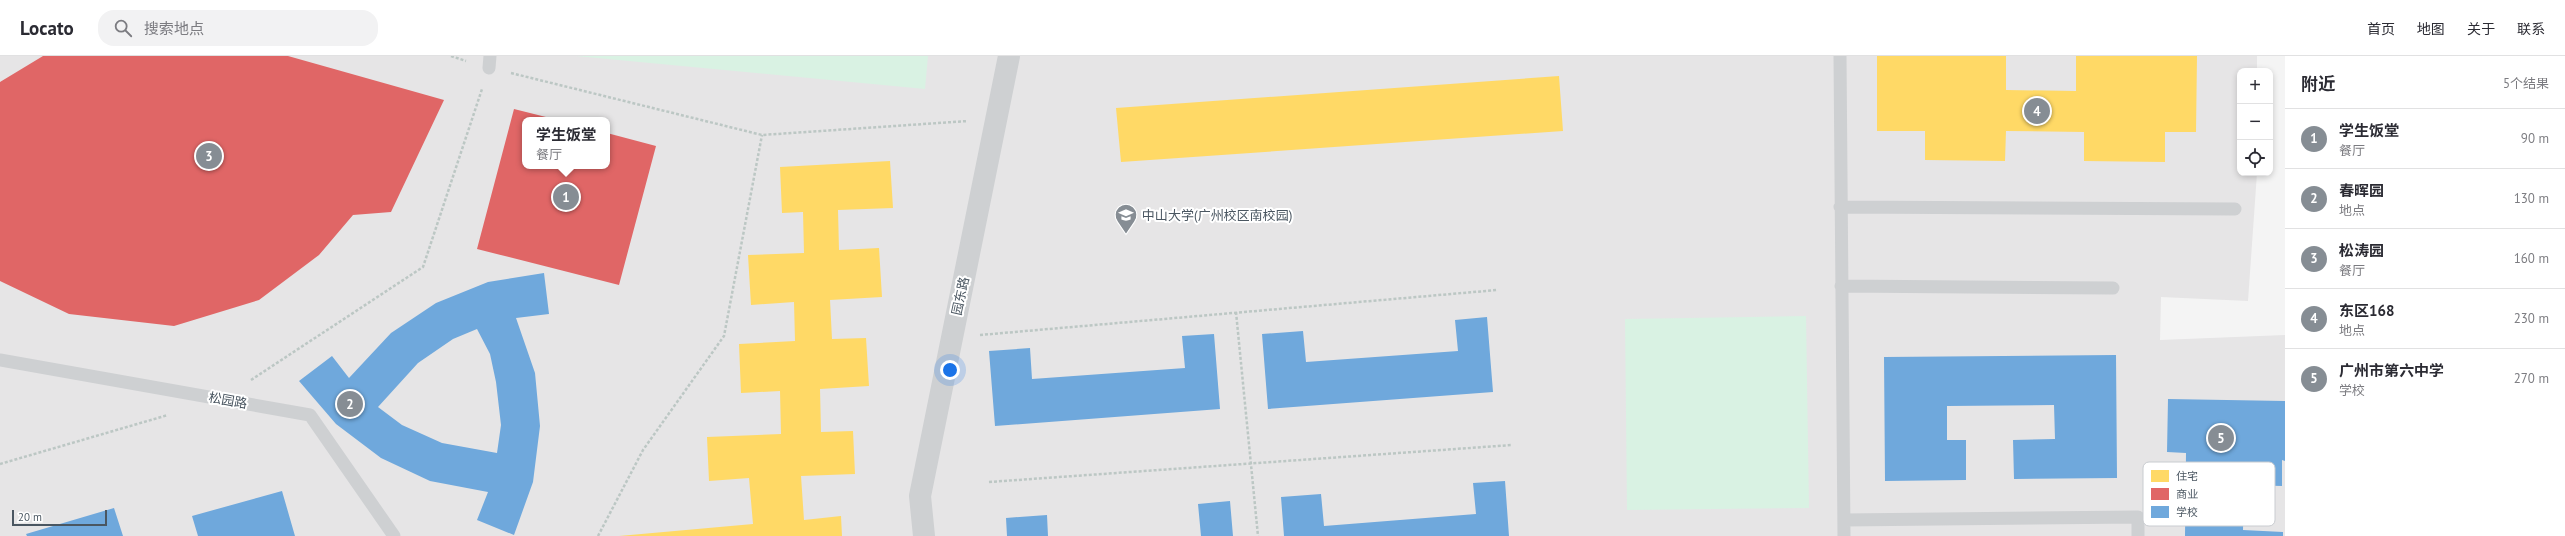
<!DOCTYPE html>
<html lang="zh">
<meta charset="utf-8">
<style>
body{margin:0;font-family:"PT Sans","Noto Sans SC",sans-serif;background:#f2f2f3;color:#2b2b33}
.controls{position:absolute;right:12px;top:12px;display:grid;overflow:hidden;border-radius:8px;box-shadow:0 2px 6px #0003}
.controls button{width:36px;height:36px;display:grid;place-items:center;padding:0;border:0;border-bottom:1px solid #e1e1e2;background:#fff;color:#2b2b33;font:20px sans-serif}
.scale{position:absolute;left:12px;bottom:10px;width:95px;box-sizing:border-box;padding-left:4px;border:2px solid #4a5661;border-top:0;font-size:11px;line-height:14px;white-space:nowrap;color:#4a5661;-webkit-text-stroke:3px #fff;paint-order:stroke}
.you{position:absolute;left:950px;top:314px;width:14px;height:14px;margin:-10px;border:3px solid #fff;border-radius:50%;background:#1a73e8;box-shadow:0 0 0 6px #1a73e833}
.badge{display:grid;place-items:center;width:26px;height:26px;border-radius:50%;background:#868d94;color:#fff;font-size:13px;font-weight:700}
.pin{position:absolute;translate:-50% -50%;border:2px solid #fff;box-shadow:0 1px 4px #0006}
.popup{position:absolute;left:522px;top:61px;width:88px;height:52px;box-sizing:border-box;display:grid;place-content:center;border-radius:8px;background:#fff;filter:drop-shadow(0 1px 3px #0005);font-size:13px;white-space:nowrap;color:#7c7c81}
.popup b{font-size:15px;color:#2b2b33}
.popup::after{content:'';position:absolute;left:50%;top:100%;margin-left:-8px;border:8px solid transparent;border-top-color:#fff}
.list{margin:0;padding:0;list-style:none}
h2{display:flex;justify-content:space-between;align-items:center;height:52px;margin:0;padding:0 16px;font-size:17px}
h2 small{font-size:13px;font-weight:400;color:#7c7c81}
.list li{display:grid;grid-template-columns:26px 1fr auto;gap:12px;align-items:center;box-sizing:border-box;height:60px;padding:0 16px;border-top:1px solid #e1e1e2}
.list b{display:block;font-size:15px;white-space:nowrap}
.list p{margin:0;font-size:13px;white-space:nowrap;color:#7c7c81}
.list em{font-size:13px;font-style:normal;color:#7c7c81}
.icon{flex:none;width:22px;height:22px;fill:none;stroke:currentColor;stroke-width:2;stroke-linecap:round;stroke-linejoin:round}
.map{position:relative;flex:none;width:2285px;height:480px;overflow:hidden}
header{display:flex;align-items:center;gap:24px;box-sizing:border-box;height:56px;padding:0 20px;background:#fff;border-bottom:1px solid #e1e1e2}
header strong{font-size:19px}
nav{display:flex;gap:22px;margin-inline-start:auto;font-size:14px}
.search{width:280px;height:36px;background:#f2f2f3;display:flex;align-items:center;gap:10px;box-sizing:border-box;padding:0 14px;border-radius:16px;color:#7c7c81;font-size:15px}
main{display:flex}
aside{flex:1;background:#fff}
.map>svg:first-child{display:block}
.education{fill:#e6e5e6;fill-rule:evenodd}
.green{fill:#d9f2e3}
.homes{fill:#ffd966}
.shops{fill:#e06666}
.schools{fill:#6fa8dc;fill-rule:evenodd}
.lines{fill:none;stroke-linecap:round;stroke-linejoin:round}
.path{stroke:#bcc7c4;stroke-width:2.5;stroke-dasharray:3 2;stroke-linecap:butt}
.lane{stroke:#ced0d2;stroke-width:13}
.street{stroke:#ced0d2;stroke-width:22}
.labels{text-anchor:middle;stroke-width:4;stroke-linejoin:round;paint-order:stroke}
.poi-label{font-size:13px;fill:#4a5661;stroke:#fff;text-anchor:start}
.street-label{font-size:13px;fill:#4a5661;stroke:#fff}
.key{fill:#fff;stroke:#c9ccd0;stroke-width:1}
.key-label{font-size:11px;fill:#4a5661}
</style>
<header>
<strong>Locato</strong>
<div class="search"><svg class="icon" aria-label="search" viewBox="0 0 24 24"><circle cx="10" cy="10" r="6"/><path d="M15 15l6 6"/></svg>搜索地点</div>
<nav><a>首页</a><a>地图</a><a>关于</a><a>联系</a></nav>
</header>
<main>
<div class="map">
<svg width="2285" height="480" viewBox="0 0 2285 480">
<rect width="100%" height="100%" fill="#f4f4f4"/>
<path class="education" d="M0,0H2257V15H2240V117H2257L2248,245L2161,241L2160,284L2285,279V480H0ZM525,64H607V110H525Z"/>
<path class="green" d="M576,0H928L925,33Z
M1806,260L1809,452L1627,454L1625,263Z"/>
<path class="homes" d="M1877,0H2006V34L2076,35V0H2197L2196,76H2165V106L2084,105V76L2006,75L2005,105L1925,104V75H1877Z
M1559,20L1563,75L1121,106L1116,52Z
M890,105L893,152L838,154L839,194L879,192L882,241L830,244L832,283L866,282L869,330L820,333L821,376L853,375L855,418L801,420L804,464L841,460L842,480H619L753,468L749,422L709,425L707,381L781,378L780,335L741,337L739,288L795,285L794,246L751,249L748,199L804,197L803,156L782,157L780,111Z"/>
<path class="shops" d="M43,0H288L444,44L391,156L353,159L319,199L259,244L174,270L69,258L0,225V26Z
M514,53L554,63L525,64V110H607V77L656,90L619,229L477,193Z"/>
<path class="schools" d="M544,217L549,258L516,262L535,317L540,370L533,426L514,479L477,464L488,436L430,425L381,402L336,368L299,325L332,300L349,322L391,277L436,247L488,226ZM477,273L490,298L496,326L501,369L497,397L442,387L402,369L378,351L418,307L453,283Z
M1487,261L1493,336L1268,353L1262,278L1303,275L1306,306L1458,295L1455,264Z
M1214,278L1220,353L995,370L989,295L1030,292L1032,323L1185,312L1182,280Z
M2116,299L2117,422L2014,423L2013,384L2055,383L2054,349L1947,350V384H1966V424L1885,425L1884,301Z
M2168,343L2285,345V405L2282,404V430L2244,429L2243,474L2283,476V480H2185L2186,397L2167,396Z
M1505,425L1509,480H1284L1281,441L1321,438L1324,470L1476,458L1473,427Z
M282,435L295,480H198L192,460Z
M1230,445L1233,480H1201L1198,448Z
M114,452L123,480H27L26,478Z
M1047,459L1048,480H1007L1006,462Z"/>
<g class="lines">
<path class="path" d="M451,0L466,5
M511,17L762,79L968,65
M1236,256L1258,480
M980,279L1497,234
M251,324L423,211L482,33
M0,408L168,359
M989,426L1512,389
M598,480L643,394L724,280L762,79"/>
<path class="lane" d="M1840,0L1844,480
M489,12L490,0
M1840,151L2235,153
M1841,230L2113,232
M0,304L310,359L394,480
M1844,464L2138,461V480"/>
<path class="street" d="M924,480L920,440L1009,0"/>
</g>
<defs>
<g id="university-pin" transform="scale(1.15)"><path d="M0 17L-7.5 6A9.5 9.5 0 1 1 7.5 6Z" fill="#868d94" stroke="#fff"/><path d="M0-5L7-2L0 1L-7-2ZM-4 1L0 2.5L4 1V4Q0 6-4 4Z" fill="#fff"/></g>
</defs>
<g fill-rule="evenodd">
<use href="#university-pin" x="1126" y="159"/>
</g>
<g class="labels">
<g class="poi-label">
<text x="1142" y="164">中山大学(广州校区南校园)</text>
</g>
<g class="street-label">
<text transform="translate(960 240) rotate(-78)" y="5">园东路</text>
<text transform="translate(228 344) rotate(10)" y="5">松园路</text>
</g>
</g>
<rect x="2143" y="406" width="132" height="64" rx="6" class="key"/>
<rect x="2151" y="414" width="18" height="12" fill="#ffd966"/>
<rect x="2151" y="432" width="18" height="12" fill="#e06666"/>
<rect x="2151" y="450" width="18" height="12" fill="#6fa8dc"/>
<g class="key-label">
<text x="2176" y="424">住宅</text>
<text x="2176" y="442">商业</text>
<text x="2176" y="460">学校</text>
</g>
</svg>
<div class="controls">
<button>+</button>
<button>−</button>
<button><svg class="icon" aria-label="locate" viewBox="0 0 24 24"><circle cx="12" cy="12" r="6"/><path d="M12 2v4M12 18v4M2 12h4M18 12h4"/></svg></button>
</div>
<div class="scale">20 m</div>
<div class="you"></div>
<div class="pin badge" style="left:566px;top:141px">1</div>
<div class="popup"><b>学生饭堂</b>餐厅</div>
<div class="pin badge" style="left:350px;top:348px">2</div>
<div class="pin badge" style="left:209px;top:100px">3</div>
<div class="pin badge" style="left:2037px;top:55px">4</div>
<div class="pin badge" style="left:2221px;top:382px">5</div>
</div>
<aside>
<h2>附近<small>5个结果</small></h2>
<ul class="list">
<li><span class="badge">1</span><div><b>学生饭堂</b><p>餐厅</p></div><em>90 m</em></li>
<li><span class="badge">2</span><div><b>春晖园</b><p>地点</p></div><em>130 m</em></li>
<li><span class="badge">3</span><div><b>松涛园</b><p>餐厅</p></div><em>160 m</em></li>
<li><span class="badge">4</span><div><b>东区168</b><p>地点</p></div><em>230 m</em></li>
<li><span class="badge">5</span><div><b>广州市第六中学</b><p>学校</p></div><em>270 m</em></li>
</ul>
</aside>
</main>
